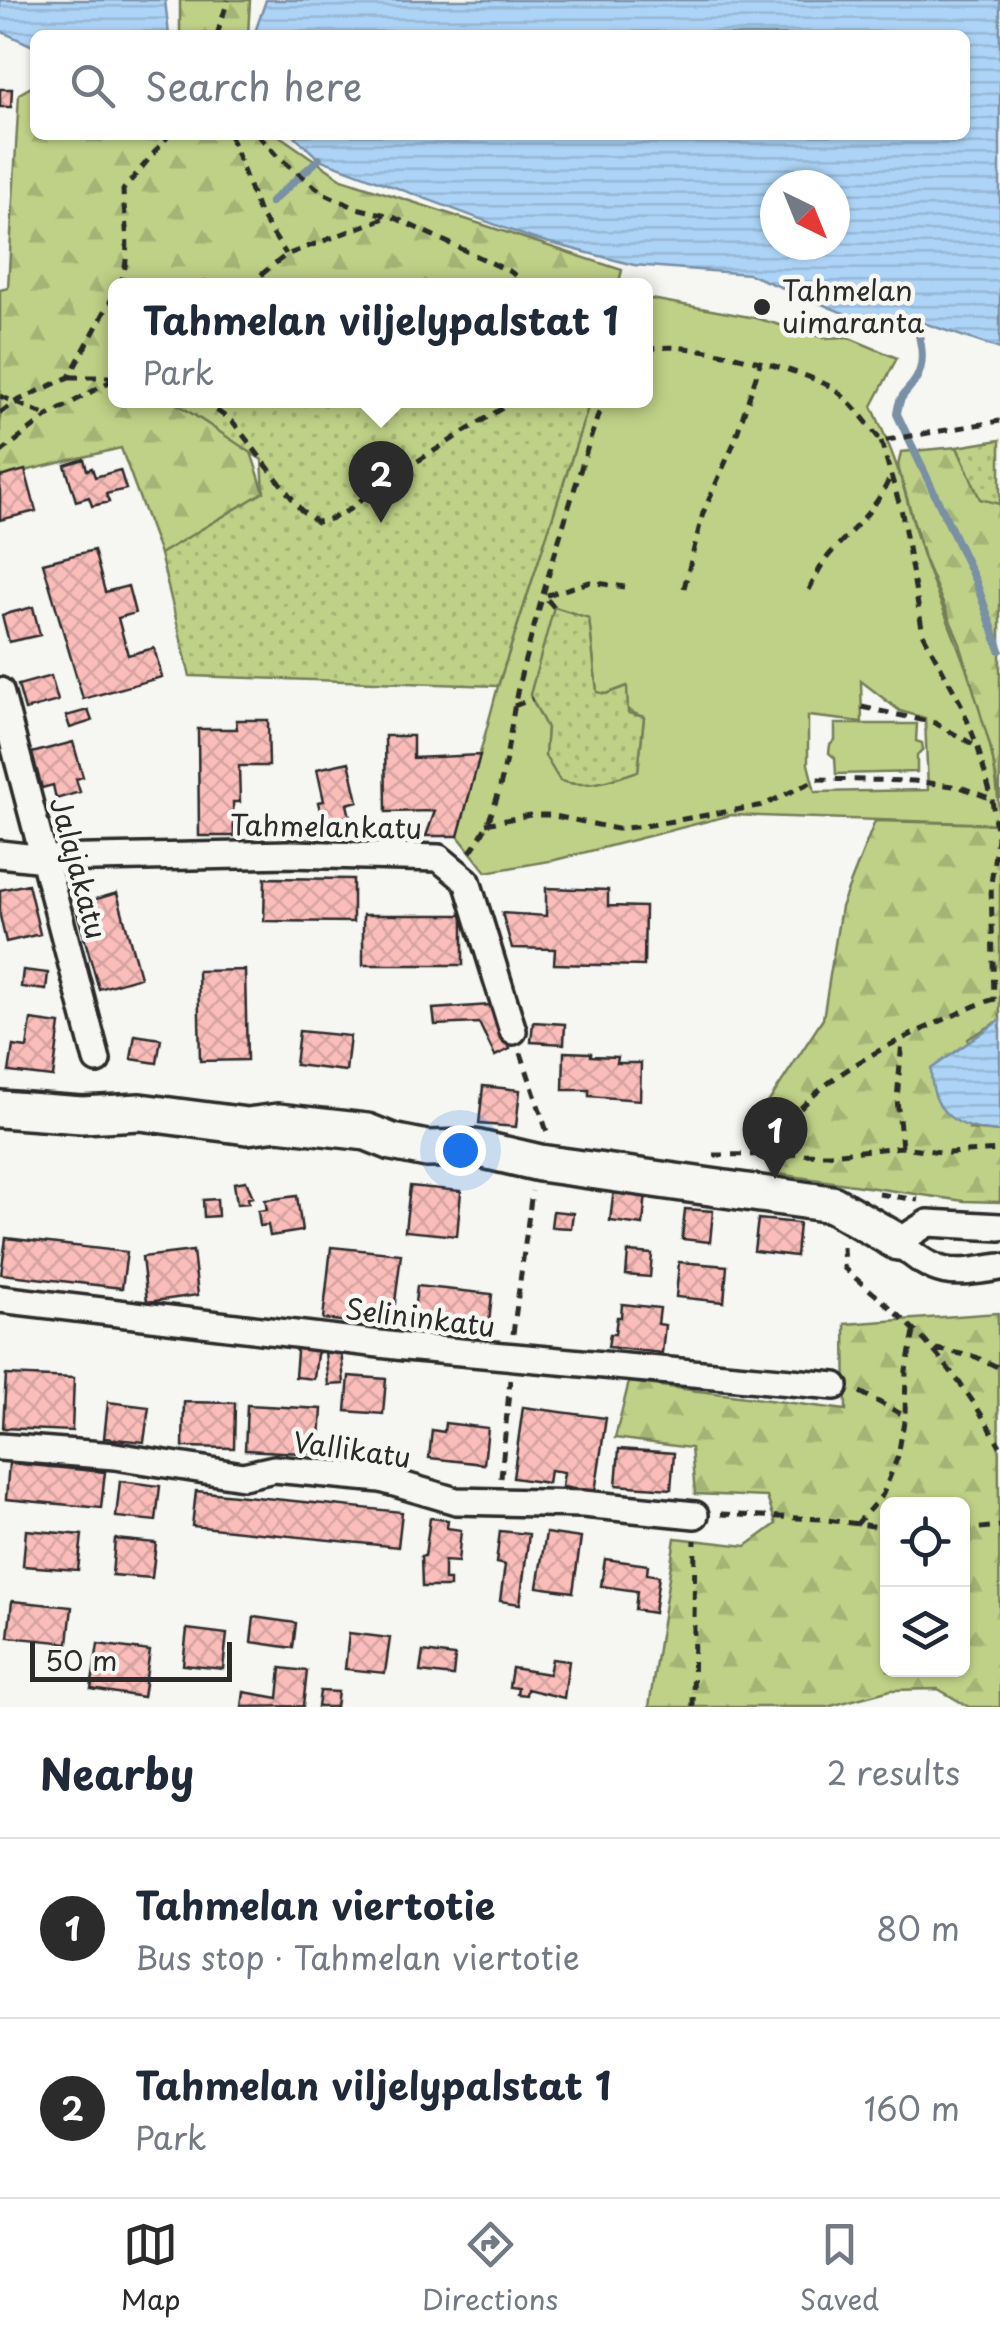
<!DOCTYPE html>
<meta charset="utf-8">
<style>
body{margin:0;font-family:"Playpen Sans",sans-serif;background:#f2f2f3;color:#1f2937}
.controls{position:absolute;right:30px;bottom:30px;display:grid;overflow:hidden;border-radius:15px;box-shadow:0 2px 8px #0004}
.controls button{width:90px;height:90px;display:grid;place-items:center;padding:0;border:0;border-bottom:2px solid #e0e1e3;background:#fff;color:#1f2937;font:50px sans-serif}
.compass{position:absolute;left:760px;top:170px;width:90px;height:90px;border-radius:50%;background:#fff;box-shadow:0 2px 8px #0004;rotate:137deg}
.scale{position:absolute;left:30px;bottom:25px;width:202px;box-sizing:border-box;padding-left:10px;border:5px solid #2b2b2b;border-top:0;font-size:28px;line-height:35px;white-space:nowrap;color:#2b2b2b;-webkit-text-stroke:8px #f6f6f2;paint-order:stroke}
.you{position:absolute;left:460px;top:1150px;width:35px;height:35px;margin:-25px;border:8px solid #fff;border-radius:50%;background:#1a73e8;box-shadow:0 0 0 15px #1a73e833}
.badge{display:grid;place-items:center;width:65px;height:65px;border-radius:50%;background:#2b2b2b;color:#fff;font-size:32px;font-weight:700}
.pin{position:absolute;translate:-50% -82px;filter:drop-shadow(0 2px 5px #0008)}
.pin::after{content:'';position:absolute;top:52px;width:35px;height:30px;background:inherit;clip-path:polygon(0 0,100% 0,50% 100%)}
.popup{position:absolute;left:108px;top:278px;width:545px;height:130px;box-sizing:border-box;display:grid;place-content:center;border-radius:15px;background:#fff;filter:drop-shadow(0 2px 8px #0005);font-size:32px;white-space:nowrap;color:#747a83}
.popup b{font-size:38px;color:#1f2937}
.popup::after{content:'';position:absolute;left:50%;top:100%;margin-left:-20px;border:20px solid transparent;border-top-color:#fff}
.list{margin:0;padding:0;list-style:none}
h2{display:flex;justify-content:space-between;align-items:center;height:130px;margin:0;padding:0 40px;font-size:42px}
h2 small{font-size:32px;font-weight:400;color:#747a83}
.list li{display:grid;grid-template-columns:65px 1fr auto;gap:30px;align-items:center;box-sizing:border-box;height:180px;padding:0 40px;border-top:2px solid #e0e1e3}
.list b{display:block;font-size:38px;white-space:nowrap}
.list p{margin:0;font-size:32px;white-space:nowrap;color:#747a83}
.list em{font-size:32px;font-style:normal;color:#747a83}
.icon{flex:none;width:55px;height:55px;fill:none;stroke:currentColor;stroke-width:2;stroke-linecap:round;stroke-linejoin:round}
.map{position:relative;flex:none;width:1000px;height:1707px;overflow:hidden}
.search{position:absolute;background:#fff;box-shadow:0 2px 8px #0004;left:30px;right:30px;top:30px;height:110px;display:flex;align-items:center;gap:25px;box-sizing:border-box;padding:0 35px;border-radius:15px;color:#747a83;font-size:38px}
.sheet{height:490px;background:#fff}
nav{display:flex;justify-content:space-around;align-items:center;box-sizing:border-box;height:140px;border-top:2px solid #e0e1e3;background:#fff;font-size:28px;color:#747a83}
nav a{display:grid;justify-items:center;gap:5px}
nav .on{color:#2b2b2b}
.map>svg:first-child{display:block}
.grass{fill:#bfd186;stroke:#757e58;stroke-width:2.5;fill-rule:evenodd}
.forest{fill:url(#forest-firs);stroke:#757e58;stroke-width:2.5;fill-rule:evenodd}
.park{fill:url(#park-dots);stroke:#757e58;stroke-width:2.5}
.water{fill:url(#water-rules);stroke:#7990a5;stroke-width:2.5;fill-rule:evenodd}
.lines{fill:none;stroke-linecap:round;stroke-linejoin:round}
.stream{stroke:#7990a5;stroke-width:8}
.building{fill:url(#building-cross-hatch);stroke:#2b2b2b;stroke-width:2.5}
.street-casing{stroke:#2b2b2b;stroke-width:32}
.secondary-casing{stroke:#2b2b2b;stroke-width:42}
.path{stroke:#2b2b2b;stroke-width:5;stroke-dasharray:10 8;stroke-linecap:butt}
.street{stroke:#f6f6f2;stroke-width:25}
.secondary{stroke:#f6f6f2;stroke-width:35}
.poi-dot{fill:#2b2b2b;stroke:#f6f6f2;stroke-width:4}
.labels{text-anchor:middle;stroke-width:9;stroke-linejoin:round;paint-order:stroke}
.poi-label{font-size:28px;fill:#2b2b2b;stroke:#f6f6f2;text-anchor:start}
.street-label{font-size:28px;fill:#2b2b2b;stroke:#f6f6f2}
</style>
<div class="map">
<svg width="1000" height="1707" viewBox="0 0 1000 1707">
<defs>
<pattern id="forest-firs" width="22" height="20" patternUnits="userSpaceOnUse" patternTransform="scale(2.5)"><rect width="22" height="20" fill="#bfd186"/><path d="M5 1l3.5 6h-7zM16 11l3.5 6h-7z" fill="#a4b474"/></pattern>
<pattern id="park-dots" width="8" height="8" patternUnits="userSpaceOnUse" patternTransform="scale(2.5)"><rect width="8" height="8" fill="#bfd186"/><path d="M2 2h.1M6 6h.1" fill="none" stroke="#a4b474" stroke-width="1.8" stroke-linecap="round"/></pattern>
<pattern id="water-rules" width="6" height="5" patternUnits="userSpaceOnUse" patternTransform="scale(2.5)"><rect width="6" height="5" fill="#add4f7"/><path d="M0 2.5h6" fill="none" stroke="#95b6d4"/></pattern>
<pattern id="building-cross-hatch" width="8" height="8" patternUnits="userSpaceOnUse" patternTransform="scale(2.5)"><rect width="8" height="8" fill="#fabdba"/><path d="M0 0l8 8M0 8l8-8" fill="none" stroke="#d6a3a0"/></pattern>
</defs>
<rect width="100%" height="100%" fill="#f6f6f2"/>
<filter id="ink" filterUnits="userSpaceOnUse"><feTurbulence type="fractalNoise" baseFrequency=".01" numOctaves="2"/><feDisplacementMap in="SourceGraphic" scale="20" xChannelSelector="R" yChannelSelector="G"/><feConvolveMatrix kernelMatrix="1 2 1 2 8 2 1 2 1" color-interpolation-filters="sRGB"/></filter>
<g filter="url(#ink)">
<path class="grass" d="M646,298L755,318L826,338L847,337L897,358L872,406C881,427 891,448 898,470C908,499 914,530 924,559C955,644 1000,731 999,824L731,815L555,860L486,872L458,836L498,686L590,401L646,400ZM555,607L589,619L597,692C615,696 624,712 644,717L638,771L545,756L547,728L530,695ZM861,681L900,711L925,718L928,790L815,792L808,764V716L862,722Z
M835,724H917L916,741L922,743L923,749L917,755V772L836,774L835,758L829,753L830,745L835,740Z"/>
<path class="forest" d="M180,0H250L248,35H180Z
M35,85V135H278L342,179L622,270L618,286H116V400L173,401L251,452L264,492L160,554L121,448L0,477V290L8,288L19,94Z
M957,447L980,499L1000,504V798L991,749L960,644L924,558L898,466L901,452Z
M1000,813V1020L968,1039L969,1129L1000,1132V1202L964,1201L771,1173L759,1148L758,1118L823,1019L841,907L875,821L998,824Z
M998,1313L1000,1707H969L938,1689L891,1690L827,1707H649L675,1538L746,1546L776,1524L767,1497L695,1494L691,1448L615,1438L629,1382L846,1410L845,1324ZM888,1504H962V1670H888Z"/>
<path class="park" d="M173,401H590L498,686L190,676L160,554L264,492L262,460Z
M1000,440V504L980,499L957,447Z
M554,607L589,618L597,692L606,694L627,686L628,713L644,717L638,771C612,780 587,789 560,781L545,756L547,728L530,695Z"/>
<path class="water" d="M0,0H165L169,35H35V47L0,31Z
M266,0H1000V349L915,320L883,324L865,322L749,274L634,265L531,238L319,159L293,135H965V35H254ZM835,185V245H775V185Z
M1000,1020V1132C958,1129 931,1115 931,1069Z"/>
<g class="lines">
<path class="stream" d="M271,202L319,159
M915,320C920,338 927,361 916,379C906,395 900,392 897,414L976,582L1000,650"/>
</g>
<path class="building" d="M0,89H12L11,107H0Z
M84,459L87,470L92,468L95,477L120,470L126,489L106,494L109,502L92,506L89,497L76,501L65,465Z
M25,470L36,511L0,520V477Z
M94,550L105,592L128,586L135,613L118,618L128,655L154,648L162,677L83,699L43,563Z
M33,607L40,635L9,642L2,615Z
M51,676L58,701L25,710L18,685Z
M88,710L92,721L70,728L66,716Z
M236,720H268L269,766H239L240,802H233L234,836H199L198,729H237Z
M385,736H413V758L480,755L458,836H426L435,811L386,812Z
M73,742L83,777L76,779L80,792L56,799L53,785L42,788L32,753Z
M349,762L358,801L347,804L350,817L323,823L318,802L324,801L317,769Z
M265,878L353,879V922L264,921Z
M28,884L40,934L6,942L0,916V890Z
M546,888L608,890V906L645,907L644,966L554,964L555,949L512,948L502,913L546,916Z
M117,893L140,977L99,989L75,905Z
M363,915H463V965H363Z
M23,970L48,973L46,990L21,987Z
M245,970L247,1060L200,1061L198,971Z
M490,1005L510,1049L495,1056L479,1023L435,1025L433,1009Z
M31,1020L60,1024L53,1077L9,1072L13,1046L27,1048Z
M533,1022L565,1024L564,1044L531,1042Z
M299,1031L350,1036L346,1071L295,1065Z
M135,1035L161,1039L157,1063L131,1059Z
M564,1052L591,1053V1056L618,1057L617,1063H641L640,1100L589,1096V1090H563Z
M483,1086L520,1090L516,1127L479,1124Z
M246,1181L253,1197L248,1198L249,1203L237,1204L234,1183Z
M410,1186L461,1191L457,1236L405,1231Z
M614,1189L646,1192L643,1225L610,1221Z
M297,1196L302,1231L270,1236L268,1225L260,1226L258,1211L267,1210L265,1200Z
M217,1199L218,1216L204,1217L203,1200Z
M685,1209L713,1211L710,1242L682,1239Z
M553,1211L573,1213L571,1228L551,1227Z
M758,1219L799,1223L796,1256L754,1251Z
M6,1238L127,1252L122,1288L1,1274Z
M331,1247L401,1254L392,1327L323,1319Z
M193,1251L198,1295L147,1302L142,1257Z
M628,1252L652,1254L650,1277L626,1275Z
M679,1262L727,1266L724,1302L676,1297Z
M417,1286L492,1294L487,1342L437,1337L439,1322L413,1319Z
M622,1304L660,1308L658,1324L665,1325L662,1353L608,1347L610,1334H615L617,1317H621Z
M292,1346L322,1349L317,1354L314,1379L295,1377L297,1352Z
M341,1349L344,1384L328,1385L325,1351Z
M6,1375L74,1378L72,1431L3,1428Z
M349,1376L386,1379L383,1414L346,1411Z
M108,1402L149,1407L144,1442L104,1438Z
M184,1402L235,1403L234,1448L183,1447Z
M247,1405L322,1409L319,1454L245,1450Z
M523,1407L606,1418L595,1492L562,1487L564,1472L550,1470L548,1483L513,1478Z
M445,1423L488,1428L484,1464L429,1458L432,1430L444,1432Z
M619,1449L674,1453L671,1489L616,1485Z
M9,1463L105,1472L101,1508L6,1499Z
M120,1481L160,1486L156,1521L116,1517Z
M196,1491L402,1512L398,1547L192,1526Z
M430,1518L448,1520L447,1528L461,1530L458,1562L444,1561V1580H450V1587H422L421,1556H425Z
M26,1530L82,1535L78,1570L23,1566Z
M500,1531L529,1534L520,1604L500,1601L505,1565L496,1563Z
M546,1533L581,1538L573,1592L537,1587Z
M115,1539L156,1543L152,1578L112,1575Z
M605,1559L648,1565L647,1574L659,1576L654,1613L635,1610L637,1591L601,1586Z
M12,1601L72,1607L68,1643L8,1637Z
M254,1617L296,1623L293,1648L251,1642Z
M187,1629L227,1634L223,1669L183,1665Z
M349,1633L390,1638L385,1673L345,1669Z
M98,1644L150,1651L143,1697L91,1689Z
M423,1652L455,1656L453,1676L420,1672Z
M552,1659L569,1661L564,1698L527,1689L526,1695L517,1694L518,1688L509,1687L512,1668L549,1674Z
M281,1668L307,1671L303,1706L242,1707L244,1692L278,1698Z
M320,1691L338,1692L336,1707H318Z"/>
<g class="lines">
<g class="street-casing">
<path id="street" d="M0,691L97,1060
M0,854L45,859L291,854L439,858L467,881L513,1031
M1000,1227L928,1223L898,1242C938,1277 949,1275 1000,1267
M0,1299L405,1347L835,1386
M0,1447L115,1456L243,1476L274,1469L381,1479L456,1501L583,1504L695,1515"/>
</g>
<g class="secondary-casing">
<path id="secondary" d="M0,1109L82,1115L140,1112L247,1126L278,1122L367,1132L392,1142L427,1149L475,1148L540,1163L832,1204L898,1242"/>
</g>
<path class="path" d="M217,35L228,0
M230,135L259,213L286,254
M258,135L277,156L323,193L356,208L391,216L511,272L528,286
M119,286C133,257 124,221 123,190L169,135
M247,286L286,255L387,217
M646,351C674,336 807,370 834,389C853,403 867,423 881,441L1000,421
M69,377H113
M0,396L48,416
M202,400L233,422L301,510L317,522C340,518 354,508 370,491L515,400
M0,413L13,403L69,377L116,291
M881,441L902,513L923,634L961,704L978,748L992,799L997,838L991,884L994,999
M0,453L48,416L116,378
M684,588L703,513L734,443L760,364
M809,590C815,578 821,564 830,554C853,528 876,510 890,477
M554,607L544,596L590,582L625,587
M514,706L532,699
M862,707L935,723L976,746
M486,824L530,815H550L617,829L644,826L764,805L817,779L914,781L960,787L992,799
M470,852C509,802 506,733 521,675C545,583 573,491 603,400
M521,1053L547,1132
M902,1147L897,1100L902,1041
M770,1153C802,1085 876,1050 941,1021C960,1013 980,1002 1000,998
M714,1155L829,1154L902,1147L948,1153L1000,1150
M879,1194L918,1200
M843,1247L844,1268C859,1282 877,1295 892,1309C936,1348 972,1395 1000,1446
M513,1334L532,1191
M936,1349L976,1357L1000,1368
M860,1392L905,1416
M501,1478L510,1380
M721,1514L820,1519L888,1528
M856,1525L883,1494L898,1456L905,1416L906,1370L914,1332
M962,1530L1000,1526
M693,1707L695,1540"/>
<use href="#street" class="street"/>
<use href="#secondary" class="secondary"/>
</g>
</g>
<circle class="poi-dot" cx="762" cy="307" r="10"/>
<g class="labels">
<g class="poi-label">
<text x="782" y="301">Tahmelan<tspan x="782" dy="32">uimaranta</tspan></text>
</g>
<g class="street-label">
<text transform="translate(326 827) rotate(1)" y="10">Tahmelankatu</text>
<text transform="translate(78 868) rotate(75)" y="10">Jalajakatu</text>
<text transform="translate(420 1318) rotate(7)" y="10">Selininkatu</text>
<text transform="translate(352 1450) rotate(8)" y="10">Vallikatu</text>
</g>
</g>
</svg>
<div class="controls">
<button><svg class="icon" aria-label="locate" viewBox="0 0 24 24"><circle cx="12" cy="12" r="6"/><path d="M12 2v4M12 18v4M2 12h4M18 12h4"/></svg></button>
<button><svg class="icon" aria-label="layers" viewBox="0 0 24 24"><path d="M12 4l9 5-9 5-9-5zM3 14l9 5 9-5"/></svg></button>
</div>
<svg class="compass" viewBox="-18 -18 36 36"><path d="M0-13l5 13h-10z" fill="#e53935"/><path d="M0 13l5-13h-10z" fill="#747a83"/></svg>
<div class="scale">50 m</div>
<div class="you"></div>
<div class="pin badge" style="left:775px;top:1179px">1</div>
<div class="pin badge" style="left:381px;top:523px">2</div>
<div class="popup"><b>Tahmelan viljelypalstat 1</b>Park</div>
<div class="search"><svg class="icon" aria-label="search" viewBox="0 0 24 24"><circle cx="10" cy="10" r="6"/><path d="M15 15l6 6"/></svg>Search here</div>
</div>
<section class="sheet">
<h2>Nearby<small>2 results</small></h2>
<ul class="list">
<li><span class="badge">1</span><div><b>Tahmelan viertotie</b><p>Bus stop · Tahmelan viertotie</p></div><em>80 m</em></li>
<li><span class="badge">2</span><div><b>Tahmelan viljelypalstat 1</b><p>Park</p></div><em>160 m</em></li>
</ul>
</section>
<nav>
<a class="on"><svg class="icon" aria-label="map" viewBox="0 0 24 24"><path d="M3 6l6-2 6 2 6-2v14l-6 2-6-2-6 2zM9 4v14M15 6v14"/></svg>Map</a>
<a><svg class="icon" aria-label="directions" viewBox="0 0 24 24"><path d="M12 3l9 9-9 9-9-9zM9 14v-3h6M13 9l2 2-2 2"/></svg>Directions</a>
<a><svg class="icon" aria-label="saved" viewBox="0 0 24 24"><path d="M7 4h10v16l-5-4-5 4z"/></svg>Saved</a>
</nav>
